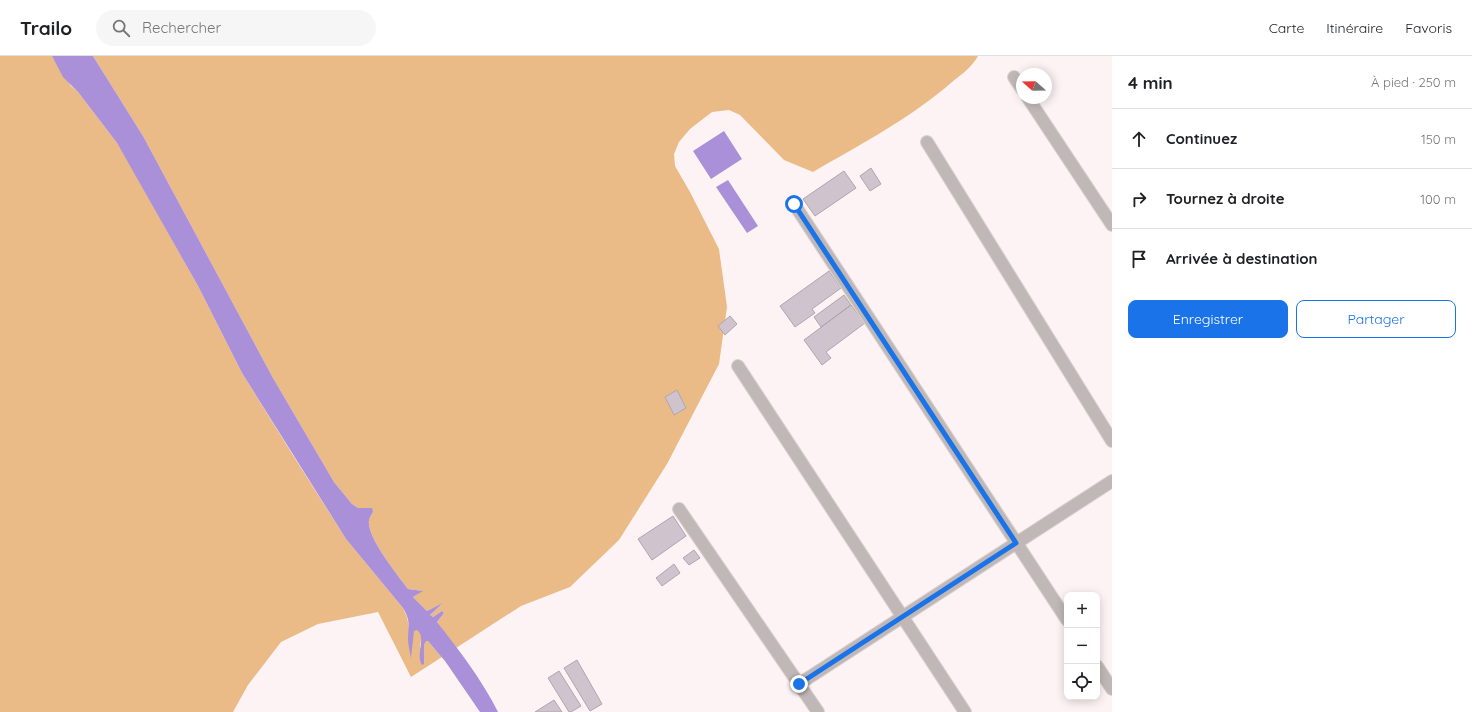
<!DOCTYPE html>
<html lang="fr">
<meta charset="utf-8">
<style>
body{margin:0;font-family:Quicksand,sans-serif;background:#f6f6f6;color:#202124}
.controls{position:absolute;right:12px;bottom:12px;display:grid;overflow:hidden;border-radius:8px;box-shadow:0 2px 10px #0003}
.controls button{width:36px;height:36px;display:grid;place-items:center;padding:0;border:0;border-bottom:1px solid #e0e0e0;background:#fff;color:#202124;font:20px sans-serif}
.compass{position:absolute;left:1016px;top:12px;width:36px;height:36px;border-radius:50%;background:#fff;box-shadow:0 2px 10px #0003;rotate:290deg}
.stop{position:absolute;width:12px;height:12px;margin:-9px;border:3px solid #1a73e8;border-radius:50%;background:#fff}
.stop.end{background:#1a73e8;border-color:#fff;box-shadow:0 1px 4px #0008}
.list{margin:0;padding:0;list-style:none}
h2{display:flex;justify-content:space-between;align-items:center;height:52px;margin:0;padding:0 16px;font-size:17px}
h2 small{font-size:13px;font-weight:400;color:#757577}
.list li{display:grid;grid-template-columns:26px 1fr auto;gap:12px;align-items:center;box-sizing:border-box;height:60px;padding:0 16px;border-top:1px solid #e0e0e0}
.list b{display:block;font-size:15px;white-space:nowrap}
.list em{font-size:13px;font-style:normal;color:#757577}
.actions{display:flex;gap:8px;padding:12px 16px}
.actions a{flex:1;padding:9px 0;border:1px solid #1a73e8;border-radius:8px;text-align:center;font-size:14px;color:#1a73e8}
.actions .main{background:#1a73e8;color:#fff}
.icon{flex:none;width:22px;height:22px;fill:none;stroke:currentColor;stroke-width:2;stroke-linecap:round;stroke-linejoin:round}
.map{position:relative;flex:none;width:1112px;height:656px;overflow:hidden}
header{display:flex;align-items:center;gap:24px;box-sizing:border-box;height:56px;padding:0 20px;background:#fff;border-bottom:1px solid #e0e0e0}
header strong{font-size:19px}
nav{display:flex;gap:22px;margin-inline-start:auto;font-size:14px}
.search{width:280px;height:36px;background:#f6f6f6;display:flex;align-items:center;gap:10px;box-sizing:border-box;padding:0 14px;border-radius:22px;color:#757577;font-size:15px}
main{display:flex}
aside{flex:1;background:#fff}
.map>svg:first-child{display:block}
.green{fill:#eabb87}
.water{fill:#aa90d8}
.building{fill:#cfc3cd;stroke:#b0a5ae}
.lines{fill:none;stroke-linecap:round;stroke-linejoin:round}
.street-casing{stroke:#dad1d3;stroke-width:14}
.street{stroke:#bfb8b6;stroke-width:12}
.route{stroke:#1a73e8;stroke-width:5}
</style>
<header>
<strong>Trailo</strong>
<div class="search"><svg class="icon" aria-label="search" viewBox="0 0 24 24"><circle cx="10" cy="10" r="6"/><path d="M15 15l6 6"/></svg>Rechercher</div>
<nav><a>Carte</a><a>Itinéraire</a><a>Favoris</a></nav>
</header>
<main>
<div class="map">
<svg width="1112" height="656" viewBox="0 0 1112 656">
<rect width="100%" height="100%" fill="#fdf3f5"/>
<path class="green" d="M0,0H52L71,30L78,36L117,87L126,102L198,230L242,317L294,401L346,483L403,552C408,562 410,570 408,582L413,578L414,574L417,573C423,578 421,585 420,591L423,595L424,589L426,585H428L442,601L411,621L378,556L318,568L281,586L248,629L233,656H0Z
M93,0H978C972,11 962,18 952,26C911,62 861,88 813,116L784,104L740,59L729,54L712,56L690,73L679,86L674,98L675,110L690,136L719,193L727,251L719,308L667,408L619,484L570,531L521,550L456,592L437,566L444,557L442,555L433,561L430,559L442,548L427,555L413,541L422,535L408,533C397,518 370,485 369,468C368,463 371,460 373,456L358,452L352,448L334,426L273,322L143,80Z"/>
<path class="water" d="M52,0H93L143,80L273,322L334,426L352,448L358,452H372L373,456C371,460 368,463 369,468C370,485 397,518 408,533L423,535L413,541L427,555L443,547L430,559L433,561L442,555L444,557L437,566C459,594 482,624 498,656H480L445,605L428,585H426L424,589V608L422,609C415,598 427,582 417,574L414,575L411,602C410,596 408,589 408,583C408,568 411,566 403,552L346,483L242,317L198,230L117,87L78,36L63,21Z
M724,75L742,103L711,123L693,95Z
M728,124L758,170L747,177L716,131Z"/>
<path class="building" d="M871,112L881,128L870,135L860,120Z
M844,115L856,132L815,160L803,143Z
M829,215L841,232L812,253L815,257L795,271L780,250Z
M844,239L851,249L821,271L814,261Z
M851,249L865,267L826,296L831,302L822,309L804,284Z
M730,260L737,268L725,279L718,270Z
M677,334L686,352L674,359L665,341Z
M673,460L686,480L652,504L638,483Z
M694,494L700,502L689,509L683,502Z
M674,508L680,517L662,530L656,522Z
M577,604L602,648L590,655L564,612Z
M559,615L581,650L571,656H569L548,622Z
M554,644L562,656H535Z"/>
<g class="lines">
<g class="street-casing">
<path id="street" d="M1014,21L1022,33
M1028,42L1112,169
M927,86L1112,385
M794,148L1067,564
M738,310L965,656
M679,453L818,656
M1097,610L1112,633
M799,628L1112,425"/>
</g>
<use href="#street" class="street"/>
</g>
<g class="lines">
<path class="route" d="M794,148L1016,487L799,628"/>
</g>
</svg>
<div class="controls">
<button>+</button>
<button>−</button>
<button><svg class="icon" aria-label="locate" viewBox="0 0 24 24"><circle cx="12" cy="12" r="6"/><path d="M12 2v4M12 18v4M2 12h4M18 12h4"/></svg></button>
</div>
<svg class="compass" viewBox="-18 -18 36 36"><path d="M0-13l5 13h-10z" fill="#e53935"/><path d="M0 13l5-13h-10z" fill="#757577"/></svg>
<div class="stop" style="left:794px;top:148px"></div>
<div class="stop end" style="left:799px;top:628px"></div>
</div>
<aside>
<h2>4 min<small>À pied · 250 m</small></h2>
<ul class="list">
<li><svg class="icon" aria-label="ahead" viewBox="0 0 24 24"><path d="M12 20V5M6 11l6-6 6 6"/></svg><div><b>Continuez</b></div><em>150 m</em></li>
<li><svg class="icon" aria-label="right" viewBox="0 0 24 24"><path d="M7 20v-9h11M14 6l5 5-5 5"/></svg><div><b>Tournez à droite</b></div><em>100 m</em></li>
<li><svg class="icon" aria-label="arrive" viewBox="0 0 24 24"><path d="M6 21V4h12l-3 4 3 4H6"/></svg><div><b>Arrivée à destination</b></div></li>
</ul>
<div class="actions"><a class="main">Enregistrer</a><a>Partager</a></div>
</aside>
</main>
